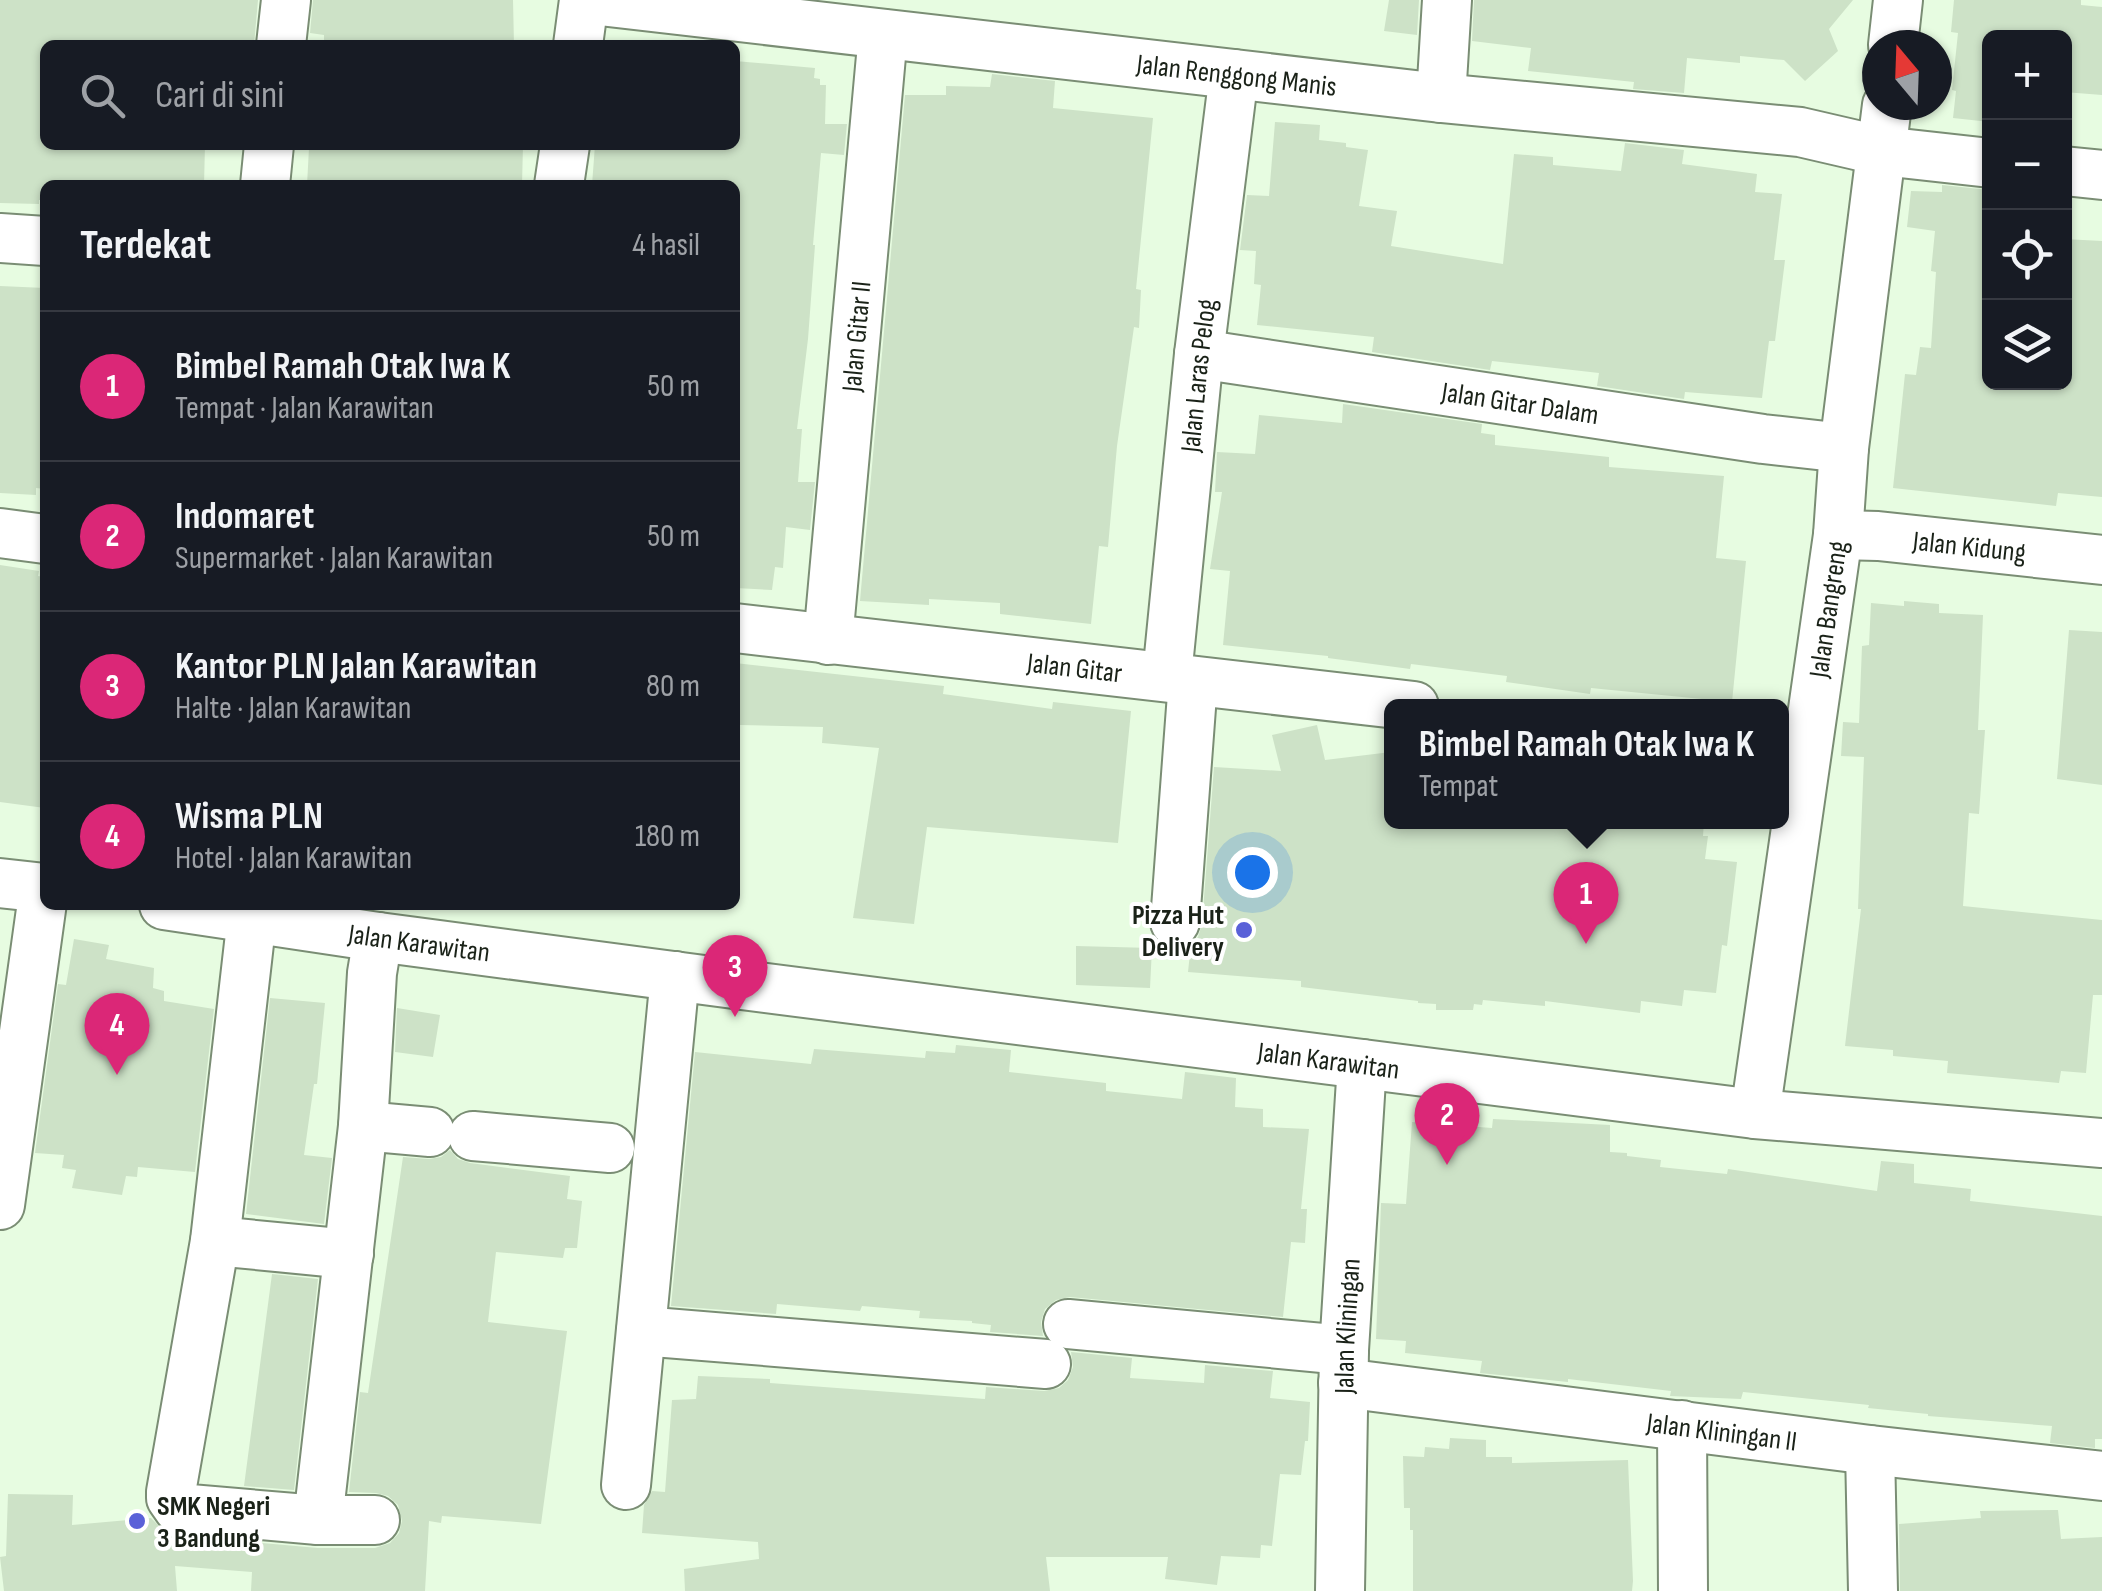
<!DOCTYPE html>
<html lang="id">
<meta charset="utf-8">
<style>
body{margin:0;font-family:"Sofia Sans Condensed",sans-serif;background:#242831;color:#f1f3f6}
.controls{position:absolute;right:30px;top:30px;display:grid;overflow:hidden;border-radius:15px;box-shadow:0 2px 8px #0004}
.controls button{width:90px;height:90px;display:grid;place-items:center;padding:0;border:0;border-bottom:2px solid #363941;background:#171b24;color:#f1f3f6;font:50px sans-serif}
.compass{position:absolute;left:1862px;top:30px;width:90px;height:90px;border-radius:50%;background:#171b24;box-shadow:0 2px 8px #0004;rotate:341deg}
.you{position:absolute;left:1252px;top:872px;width:35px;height:35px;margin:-25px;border:8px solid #fff;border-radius:50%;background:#1a73e8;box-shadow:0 0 0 15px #1a73e833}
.badge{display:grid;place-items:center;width:65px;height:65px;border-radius:50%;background:#db2777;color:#fff;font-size:32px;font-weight:700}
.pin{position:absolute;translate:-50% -82px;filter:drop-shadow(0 2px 5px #0008)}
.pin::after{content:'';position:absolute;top:52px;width:35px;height:30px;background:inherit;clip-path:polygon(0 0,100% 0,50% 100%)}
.popup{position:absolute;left:1384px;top:699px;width:405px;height:130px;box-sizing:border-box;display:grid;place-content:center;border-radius:15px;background:#171b24;filter:drop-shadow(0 2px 8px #0005);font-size:32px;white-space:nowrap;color:#9ea1a6}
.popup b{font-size:38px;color:#f1f3f6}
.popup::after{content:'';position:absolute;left:50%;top:100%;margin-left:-20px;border:20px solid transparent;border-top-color:#171b24}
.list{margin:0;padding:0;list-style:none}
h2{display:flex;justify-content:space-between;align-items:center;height:130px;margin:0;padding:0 40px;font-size:42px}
h2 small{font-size:32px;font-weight:400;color:#9ea1a6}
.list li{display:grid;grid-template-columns:65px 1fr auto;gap:30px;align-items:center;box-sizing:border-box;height:150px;padding:0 40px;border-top:2px solid #363941}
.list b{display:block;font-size:38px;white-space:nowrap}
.list p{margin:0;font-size:32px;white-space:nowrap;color:#9ea1a6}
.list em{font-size:32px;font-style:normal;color:#9ea1a6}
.icon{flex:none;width:55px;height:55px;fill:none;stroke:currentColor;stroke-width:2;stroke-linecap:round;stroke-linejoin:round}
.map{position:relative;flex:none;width:2102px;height:1591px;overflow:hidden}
.search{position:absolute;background:#171b24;box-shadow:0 2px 8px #0004;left:40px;top:40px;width:700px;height:110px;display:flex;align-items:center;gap:25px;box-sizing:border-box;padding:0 35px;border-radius:15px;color:#9ea1a6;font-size:38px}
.panel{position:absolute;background:#171b24;box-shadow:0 2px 8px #0004;left:40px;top:180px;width:700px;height:730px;border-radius:15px}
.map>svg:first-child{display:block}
.building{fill:#cde2c7}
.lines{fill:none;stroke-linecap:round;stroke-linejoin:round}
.minor-casing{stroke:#7a8d74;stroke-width:52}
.minor{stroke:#fff;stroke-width:48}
.poi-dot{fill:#5a61d8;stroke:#fff;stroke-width:4}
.labels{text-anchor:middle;stroke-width:8;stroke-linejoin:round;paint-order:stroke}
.street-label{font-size:28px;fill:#1a2218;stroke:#fff}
.poi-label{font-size:28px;font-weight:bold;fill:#1a2218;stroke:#fff;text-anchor:end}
</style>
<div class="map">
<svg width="2102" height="1591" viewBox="0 0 2102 1591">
<rect width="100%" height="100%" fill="#e7fce1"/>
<path class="building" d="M0,0H258L254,45H45V145H205L204,185H45V200H39V204L0,203Z
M313,0H513L514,45H324V35L310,33Z
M1389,0H1419L1417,35L1384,31Z
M1474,0H1853L1829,29L1838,51L1805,81L1784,60L1740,56V63L1687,58L1684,93L1633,89L1634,82L1528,71L1531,48L1472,41Z
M1954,0H2081V5L2102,7V95L2064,92V38H1990V122L1953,118L1956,91L1952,90L1958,33L1951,32Z
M735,61L815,68L814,78L820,79V85H826L825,124H847L844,155L821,153L813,245H815L808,339L797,429H802L798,482H815L810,530L786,527L783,568L775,567L772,590L735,588V185H592L595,145H735Z
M992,74L1055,81L1053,108L1153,118L1136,289L1141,290L1139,328L1134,327L1117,446L1108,547L1099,546L1091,624L1000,614V603L929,599V605L860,601L905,95H946V86L990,87Z
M1275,122L1320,125L1319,140L1346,143V147L1368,150L1359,206L1397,211L1391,246L1503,264L1514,154L1553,157V165L1621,171L1625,143L1684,150L1682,164L1757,174L1755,192L1782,194L1774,260H1785L1775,341H1769L1762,398L1685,392L1684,399L1597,386L1599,373L1492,361L1490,370L1372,352L1374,337L1257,325L1261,285L1254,284L1256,251L1240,250L1247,195L1269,196Z
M422,145H523L522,185H307L309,148L422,150Z
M1942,185L1990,190V382H2064V239L2102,241V497L2058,493L2056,506L1893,488L1905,374L1916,375L1920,347L1931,348L1936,272L1931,271L1935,231L1907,227L1911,191L1942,192Z
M0,286L45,288V489L36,488V495L0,493Z
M1343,404L1482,424L1481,433L1495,435V445L1609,457V467L1724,476L1716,558L1746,561L1732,702L1591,688L1590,694L1506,682L1507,676L1411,664L1410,669L1328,658V656L1223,645L1230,571L1210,569L1222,492H1215L1217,452L1255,454L1259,415L1342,423Z
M0,565L39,571L38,576L45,577V808L0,802Z
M1904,601L1939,604V613L1983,615L1978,730H1985L1979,814L1969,813L1963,906L2102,920V995H2093L2086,1073L2061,1071L2059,1083L1947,1073L1948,1061L1893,1056V1050L1845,1046L1861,909H1858L1864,757L1841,756L1843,722L1859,723L1862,646L1869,645L1871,603L1904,606Z
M2069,630L2102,632V785L2057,779Z
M735,663L944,686L943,694L1052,709L1053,702L1131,711L1118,843L927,827L914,924L853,918L879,748L822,743L823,727L740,725V715H735Z
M1317,725L1325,760L1391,752V822H1704L1703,836H1708L1705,859L1737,862L1727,946L1722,945L1716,993L1684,990L1682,1006L1641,1001L1640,1013L1545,1001V1006L1483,1000L1482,1005L1474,1004L1473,1010H1436V1004L1418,1003V1001L1301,987V981L1188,972L1191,944L1198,937L1202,924L1214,767L1281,771L1272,735Z
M74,939L109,945L106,959L154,968L153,988L164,991V1001L214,1009L195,1172L138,1167L137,1177L126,1176L122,1195L72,1188L76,1170L62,1168L64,1155L35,1153L58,984L66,985Z
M1076,946L1152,948L1150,988L1076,985Z
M270,998L325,1003L317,1084H314L304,1155L332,1158L324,1224L246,1214Z
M397,1008L440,1015L433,1057L395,1052Z
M956,1045L1011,1050L1009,1072L1106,1083V1091L1182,1099L1185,1072L1236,1078L1235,1107L1263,1109V1127L1309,1129L1301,1209H1307L1305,1243L1291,1242L1283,1317L1070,1297L1056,1300L1045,1309L1041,1322L1043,1336L990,1332L991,1325L972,1323V1321L919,1318L920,1311L862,1306L860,1311L777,1304L776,1314L671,1306L695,1052L811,1064L814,1049L925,1058L926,1051L955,1053Z
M1493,1119L1610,1125V1152L1627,1153V1156L1661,1160L1660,1167L1727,1174L1728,1169L1877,1191L1881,1161L1914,1164V1183L1971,1189L1970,1201L2102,1216V1439H2095V1448L2050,1443L2052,1426L1928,1416V1414L1868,1408L1869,1405L1743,1392L1741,1399L1670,1396L1671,1391L1568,1379V1382L1480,1373L1482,1361L1405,1353L1406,1341L1376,1339L1381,1203L1406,1204L1412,1122L1492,1128Z
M450,1150L458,1159L470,1163L570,1176L567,1199L582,1201L577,1248H565L563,1258L496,1252L488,1322L567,1331L541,1524L442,1516L441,1523L429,1521L425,1591H251L252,1572L175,1566L177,1591H4L0,1557L6,1556L8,1494L73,1495L72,1525L151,1518L164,1531L176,1535L318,1548H375L390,1543L399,1533L402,1521L398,1505L388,1496L376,1493L349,1492L360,1392L368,1393L403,1157L429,1159L441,1157Z
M272,1274L318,1279L294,1490L244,1486Z
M1071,1352L1132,1358L1130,1378L1204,1383L1205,1365L1273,1371L1270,1398L1310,1402L1308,1441H1305L1301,1475L1280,1474L1272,1546L1261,1545L1260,1558L1221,1556L1217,1585L1165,1579L1168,1557H1046L1050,1591H685L684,1569L759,1559L758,1542L642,1533L644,1505L652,1491L665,1492L672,1400L696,1399L698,1376L770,1379V1383L985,1399L986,1387L1044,1391L1059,1388L1068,1380L1073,1367Z
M1450,1438L1486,1440V1457H1512V1463L1628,1460L1633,1581L1632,1591H1413V1530H1410V1508H1404L1403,1456L1424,1457L1425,1447L1449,1449Z
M2058,1510L2061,1539L2102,1537V1591H1900L1899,1524L1981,1518L1980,1511Z"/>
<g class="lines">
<g class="minor-casing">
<g id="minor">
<path id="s1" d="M591,0L1441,98L1800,132L1882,151L1990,163"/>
<path d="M281,45L286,0"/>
<path d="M578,45L584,0"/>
<path d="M1893,45L1898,0"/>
<path d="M1441,98L1447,0"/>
<path d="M2064,171L2102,175"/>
<path d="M265,185L269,145"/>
<path d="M559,185L565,145"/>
<path d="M0,238L45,241"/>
<path id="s2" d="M1199,354L1763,439L1844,448"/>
<path d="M0,533L45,539"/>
<path id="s3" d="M1838,535L1878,536L2102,560"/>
<path id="s4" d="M735,628L1414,706"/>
<path id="s5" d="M828,640L883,34"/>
<path id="s6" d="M1167,676L1199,354L1234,74"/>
<path d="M0,883L45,888"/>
<path id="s7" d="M164,905L378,937L734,984L1755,1114L2102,1143"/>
<path d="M252,917L215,1241L171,1492V1498L178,1508L318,1520H375"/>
<path d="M1175,922L1193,681"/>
<path id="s8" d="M1755,1114L1838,535L1844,448L1887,105"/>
<path d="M363,1126L430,1132"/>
<path d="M473,1136L610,1148"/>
<path d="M0,1205L44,888"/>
<path d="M215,1241L349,1254"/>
<path d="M1068,1324L1344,1350"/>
<path d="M641,1331L1046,1364"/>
<path id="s9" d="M1343,1383L1870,1450L2102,1476"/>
<path d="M1682,1425L1683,1591"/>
<path d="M1870,1450L1873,1591"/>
<path d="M626,1485L675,976"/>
<path d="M318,1520L363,1126L372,973L378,937"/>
<path id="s10" d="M1340,1591L1344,1350L1362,1064"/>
</g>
</g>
<use href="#minor" class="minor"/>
</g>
<g class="poi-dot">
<circle cx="1244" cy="930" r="10"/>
<circle cx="137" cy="1521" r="10"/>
</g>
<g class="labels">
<g class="street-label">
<text dy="10" stroke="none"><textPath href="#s1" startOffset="650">Jalan Renggong Manis</textPath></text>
<text dy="10" stroke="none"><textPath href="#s5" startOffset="305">Jalan Gitar II</textPath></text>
<text dy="10" stroke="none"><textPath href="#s6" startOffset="302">Jalan Laras Pelog</textPath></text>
<text dy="10" stroke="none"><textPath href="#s2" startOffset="325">Jalan Gitar Dalam</textPath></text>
<text dy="10" stroke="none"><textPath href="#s3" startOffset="132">Jalan Kidung</textPath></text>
<text dy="10" stroke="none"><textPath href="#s8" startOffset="510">Jalan Bangreng</textPath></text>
<text dy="10" stroke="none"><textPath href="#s4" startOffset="342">Jalan Gitar</textPath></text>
<text dy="10" stroke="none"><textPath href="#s7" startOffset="258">Jalan Karawitan</textPath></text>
<text dy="10" stroke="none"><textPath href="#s7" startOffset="1175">Jalan Karawitan</textPath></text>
<text dy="10" stroke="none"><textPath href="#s10" startOffset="265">Jalan Kliningan</textPath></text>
<text dy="10" stroke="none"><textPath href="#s9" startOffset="382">Jalan Kliningan II</textPath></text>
</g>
<g class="poi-label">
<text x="1224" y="924">Pizza Hut<tspan x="1224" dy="32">Delivery</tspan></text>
<text x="157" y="1515" text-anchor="start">SMK Negeri<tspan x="157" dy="32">3 Bandung</tspan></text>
</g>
</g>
</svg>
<div class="controls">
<button>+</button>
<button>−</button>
<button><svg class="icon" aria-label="locate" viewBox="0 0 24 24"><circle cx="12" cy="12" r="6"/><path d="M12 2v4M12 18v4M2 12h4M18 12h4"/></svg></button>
<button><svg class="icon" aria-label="layers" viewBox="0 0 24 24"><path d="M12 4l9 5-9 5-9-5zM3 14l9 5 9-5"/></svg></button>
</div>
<svg class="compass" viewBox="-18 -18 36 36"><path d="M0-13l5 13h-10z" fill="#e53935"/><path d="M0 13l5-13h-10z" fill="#9ea1a6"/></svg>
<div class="you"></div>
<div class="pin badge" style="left:1586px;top:944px">1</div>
<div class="popup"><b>Bimbel Ramah Otak Iwa K</b>Tempat</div>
<div class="pin badge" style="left:1447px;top:1165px">2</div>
<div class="pin badge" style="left:735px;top:1017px">3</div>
<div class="pin badge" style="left:117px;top:1075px">4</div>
<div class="search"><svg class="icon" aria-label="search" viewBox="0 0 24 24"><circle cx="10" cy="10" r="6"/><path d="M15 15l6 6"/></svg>Cari di sini</div>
<section class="panel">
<h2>Terdekat<small>4 hasil</small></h2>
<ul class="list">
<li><span class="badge">1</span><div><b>Bimbel Ramah Otak Iwa K</b><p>Tempat · Jalan Karawitan</p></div><em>50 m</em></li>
<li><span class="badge">2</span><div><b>Indomaret</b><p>Supermarket · Jalan Karawitan</p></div><em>50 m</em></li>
<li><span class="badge">3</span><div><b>Kantor PLN Jalan Karawitan</b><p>Halte · Jalan Karawitan</p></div><em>80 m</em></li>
<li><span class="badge">4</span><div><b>Wisma PLN</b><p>Hotel · Jalan Karawitan</p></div><em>180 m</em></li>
</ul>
</section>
</div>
